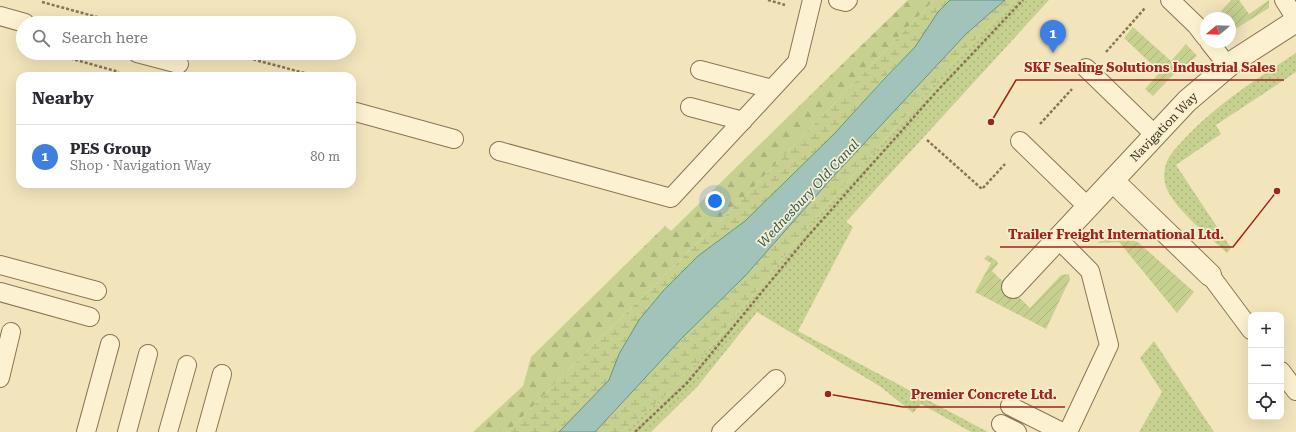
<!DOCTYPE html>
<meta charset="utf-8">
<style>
body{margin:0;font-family:"Roboto Serif",serif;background:#f7f7f7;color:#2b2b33}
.controls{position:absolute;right:12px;bottom:12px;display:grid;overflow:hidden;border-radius:8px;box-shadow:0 4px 16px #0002}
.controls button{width:36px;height:36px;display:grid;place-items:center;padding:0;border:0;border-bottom:1px solid #e1e1e2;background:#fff;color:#2b2b33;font:20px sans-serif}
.compass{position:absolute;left:1200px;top:12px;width:36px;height:36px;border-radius:50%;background:#fff;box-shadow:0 4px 16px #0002;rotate:251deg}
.you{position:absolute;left:715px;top:201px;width:14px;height:14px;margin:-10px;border:3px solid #fff;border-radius:50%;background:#1a73e8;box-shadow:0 0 0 6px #1a73e833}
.badge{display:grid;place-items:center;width:26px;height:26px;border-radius:50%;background:#a0241e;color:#fff;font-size:13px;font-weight:700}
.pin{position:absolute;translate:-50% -33px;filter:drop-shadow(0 1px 2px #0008)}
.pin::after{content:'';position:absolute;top:21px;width:14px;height:12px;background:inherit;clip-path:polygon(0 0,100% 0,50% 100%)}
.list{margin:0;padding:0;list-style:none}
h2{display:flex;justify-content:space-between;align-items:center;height:52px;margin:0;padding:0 16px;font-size:17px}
h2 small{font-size:13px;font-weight:400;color:#7c7c81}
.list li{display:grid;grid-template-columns:26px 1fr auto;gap:12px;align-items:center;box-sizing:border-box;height:64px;padding:0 16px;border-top:1px solid #e1e1e2}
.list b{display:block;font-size:15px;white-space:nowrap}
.list p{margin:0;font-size:13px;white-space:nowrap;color:#7c7c81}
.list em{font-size:13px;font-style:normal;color:#7c7c81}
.icon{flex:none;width:22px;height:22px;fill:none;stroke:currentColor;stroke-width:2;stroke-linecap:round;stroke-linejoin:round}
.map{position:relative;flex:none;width:1296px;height:432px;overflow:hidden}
.search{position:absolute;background:#fff;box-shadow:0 4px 16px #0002;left:16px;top:16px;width:340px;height:44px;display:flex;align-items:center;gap:10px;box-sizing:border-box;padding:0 14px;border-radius:22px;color:#7c7c81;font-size:15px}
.panel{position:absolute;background:#fff;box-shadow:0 4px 16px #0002;left:16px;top:72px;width:340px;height:116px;border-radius:12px}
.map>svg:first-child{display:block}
.grass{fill:url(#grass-dots)}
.forest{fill:url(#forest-firs)}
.wetland{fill:url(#wetland-marsh)}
.garden{fill:url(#garden-furrows)}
.water{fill:#a1c3ba;stroke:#679189}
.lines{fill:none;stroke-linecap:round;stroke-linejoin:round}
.lane-casing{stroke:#8b7454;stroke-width:20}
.street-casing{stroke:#8b7454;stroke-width:24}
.path{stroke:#8b7454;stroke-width:2.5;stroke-dasharray:3 2;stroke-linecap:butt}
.lane{stroke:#fcf1d0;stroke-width:18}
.street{stroke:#fcf1d0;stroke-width:22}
.labels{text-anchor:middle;stroke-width:3.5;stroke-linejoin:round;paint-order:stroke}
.street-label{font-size:12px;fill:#392b1a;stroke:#f9eecd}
.water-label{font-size:13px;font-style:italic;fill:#285a5a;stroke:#f9eecd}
.leader{fill:none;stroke:#a0241e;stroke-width:1.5}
.callout-dot{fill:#a0241e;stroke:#f9eecd;stroke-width:1.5}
.callout-label{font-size:13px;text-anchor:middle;font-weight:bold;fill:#a0241e;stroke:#f9eecd;stroke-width:3.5;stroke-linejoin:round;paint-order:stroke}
</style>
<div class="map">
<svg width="1296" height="432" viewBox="0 0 1296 432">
<defs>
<pattern id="grass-dots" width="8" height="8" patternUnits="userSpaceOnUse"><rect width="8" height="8" fill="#c6d190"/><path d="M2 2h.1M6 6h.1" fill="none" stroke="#abb47c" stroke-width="1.8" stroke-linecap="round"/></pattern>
<pattern id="forest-firs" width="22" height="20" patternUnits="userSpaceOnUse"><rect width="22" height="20" fill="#c6d190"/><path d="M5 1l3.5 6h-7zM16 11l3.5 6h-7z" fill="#abb47c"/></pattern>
<pattern id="wetland-marsh" width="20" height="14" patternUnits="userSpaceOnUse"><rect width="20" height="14" fill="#c6d190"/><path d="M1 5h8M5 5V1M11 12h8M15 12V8" fill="none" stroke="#abb47c"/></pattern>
<pattern id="garden-furrows" width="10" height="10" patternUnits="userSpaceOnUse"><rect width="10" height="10" fill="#c6d190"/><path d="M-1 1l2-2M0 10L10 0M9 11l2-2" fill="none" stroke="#abb47c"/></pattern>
</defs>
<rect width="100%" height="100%" fill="#f2e5bc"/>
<path class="grass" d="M1015,0H1049L846,222L853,227L798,331L988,432H971L921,404L913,413L881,387L757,312L697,387L651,432H621L671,391L713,344L808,227L957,58Z
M1296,53V72L1216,125L1221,134L1176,165L1231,248L1227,253C1209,236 1170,206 1165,183C1163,175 1165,164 1169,157C1174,149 1181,143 1187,136C1219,103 1258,78 1296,53Z
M1154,341L1214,432H1139L1162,392L1140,358Z"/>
<path class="forest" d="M908,0H934L743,198L570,368L508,432H473L523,386L531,357L665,226L671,231Z"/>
<path class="wetland" d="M934,0H950L938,12L915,47L883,79L834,134L745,221L698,256L663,291L639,320L619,354L609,380L559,432H508L570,368L743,198Z
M1005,0H1015L957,58L808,227L713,344L671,391L621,432H595L681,339L745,276L831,179L966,34Z"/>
<path class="garden" d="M1231,0H1239L1249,14L1269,0V8L1232,31H1230V18L1216,17Z
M1133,27L1171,61L1186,44L1197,56L1173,75L1153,96L1145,89L1160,72L1124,38Z
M1112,235L1124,236L1139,243L1194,292L1177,313L1119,242L1098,243L1102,239Z
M988,255L997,261L998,264L992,271L1030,308L1061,275L1069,274L1070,279L1046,329L975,292L991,263L984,259Z"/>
<path class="water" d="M950,0H1005L966,34L831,179L745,276L681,339L595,432H559L609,380L619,354L639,320L663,291L698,256L745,221L834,134L884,79L915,47L938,12Z"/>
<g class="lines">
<g class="lane-casing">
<path id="lane" d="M838,0L846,2L848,0
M1170,0L1196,25L1206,38
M1284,0L1296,19
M0,16L25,23
M1209,42L1228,66
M137,53L179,64
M1086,68L1155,135
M700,70L772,89
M690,107L743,121
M352,111L454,139
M1020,141L1088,207
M499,151L671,198L797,62L812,0
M1058,239L1090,271L1109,345L1068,432
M0,265L97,291
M1210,275L1251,330
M0,292L90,317
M1281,371L1296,391
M0,378L11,332
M1010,406L1062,432
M1001,424L1017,432
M86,432L110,344
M127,432L148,354
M168,432L187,365
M206,432L222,374
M721,432L776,379"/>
</g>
<g class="street-casing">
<path id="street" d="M1113,181L1210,275
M1013,287L1187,101L1234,61L1296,21"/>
</g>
<path class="path" d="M768,0L785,5
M42,2L119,23
M1106,52L1145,8
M51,53L119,72
M229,53L316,76
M1040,124L1072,89
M927,140L982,189L1005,164
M635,432L687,383L808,236L938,90L1023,0"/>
<use href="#lane" class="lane"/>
<use href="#street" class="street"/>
</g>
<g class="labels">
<g class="street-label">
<text transform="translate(1164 127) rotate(-46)" y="4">Navigation Way</text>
</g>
<g class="water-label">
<text transform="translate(808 193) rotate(-47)" y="5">Wednesbury Old Canal</text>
</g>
</g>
<path class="leader" d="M991 122L1016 80H1284M1277 191L1233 247H1000M828 394L903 407H1065"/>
<g class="callout-dot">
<circle cx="991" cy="122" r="4"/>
<circle cx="1277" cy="191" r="4"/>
<circle cx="828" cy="394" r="4"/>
</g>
<g class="callout-label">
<text x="1150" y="72">SKF Sealing Solutions Industrial Sales</text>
<text x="1116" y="239">Trailer Freight International Ltd.</text>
<text x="984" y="399">Premier Concrete Ltd.</text>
</g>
</svg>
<div class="controls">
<button>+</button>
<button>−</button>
<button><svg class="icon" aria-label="locate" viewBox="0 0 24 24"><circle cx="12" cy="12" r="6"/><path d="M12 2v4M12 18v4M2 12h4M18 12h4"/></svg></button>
</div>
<svg class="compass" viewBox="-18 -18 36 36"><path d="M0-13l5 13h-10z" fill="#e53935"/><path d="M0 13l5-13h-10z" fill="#7c7c81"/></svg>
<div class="you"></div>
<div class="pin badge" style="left:1053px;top:53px;background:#3f7fe0">1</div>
<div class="search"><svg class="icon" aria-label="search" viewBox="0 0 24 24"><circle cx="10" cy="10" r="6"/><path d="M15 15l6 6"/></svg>Search here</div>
<section class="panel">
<h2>Nearby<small></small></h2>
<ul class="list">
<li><span class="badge" style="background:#3f7fe0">1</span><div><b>PES Group</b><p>Shop · Navigation Way</p></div><em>80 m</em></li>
</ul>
</section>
</div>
